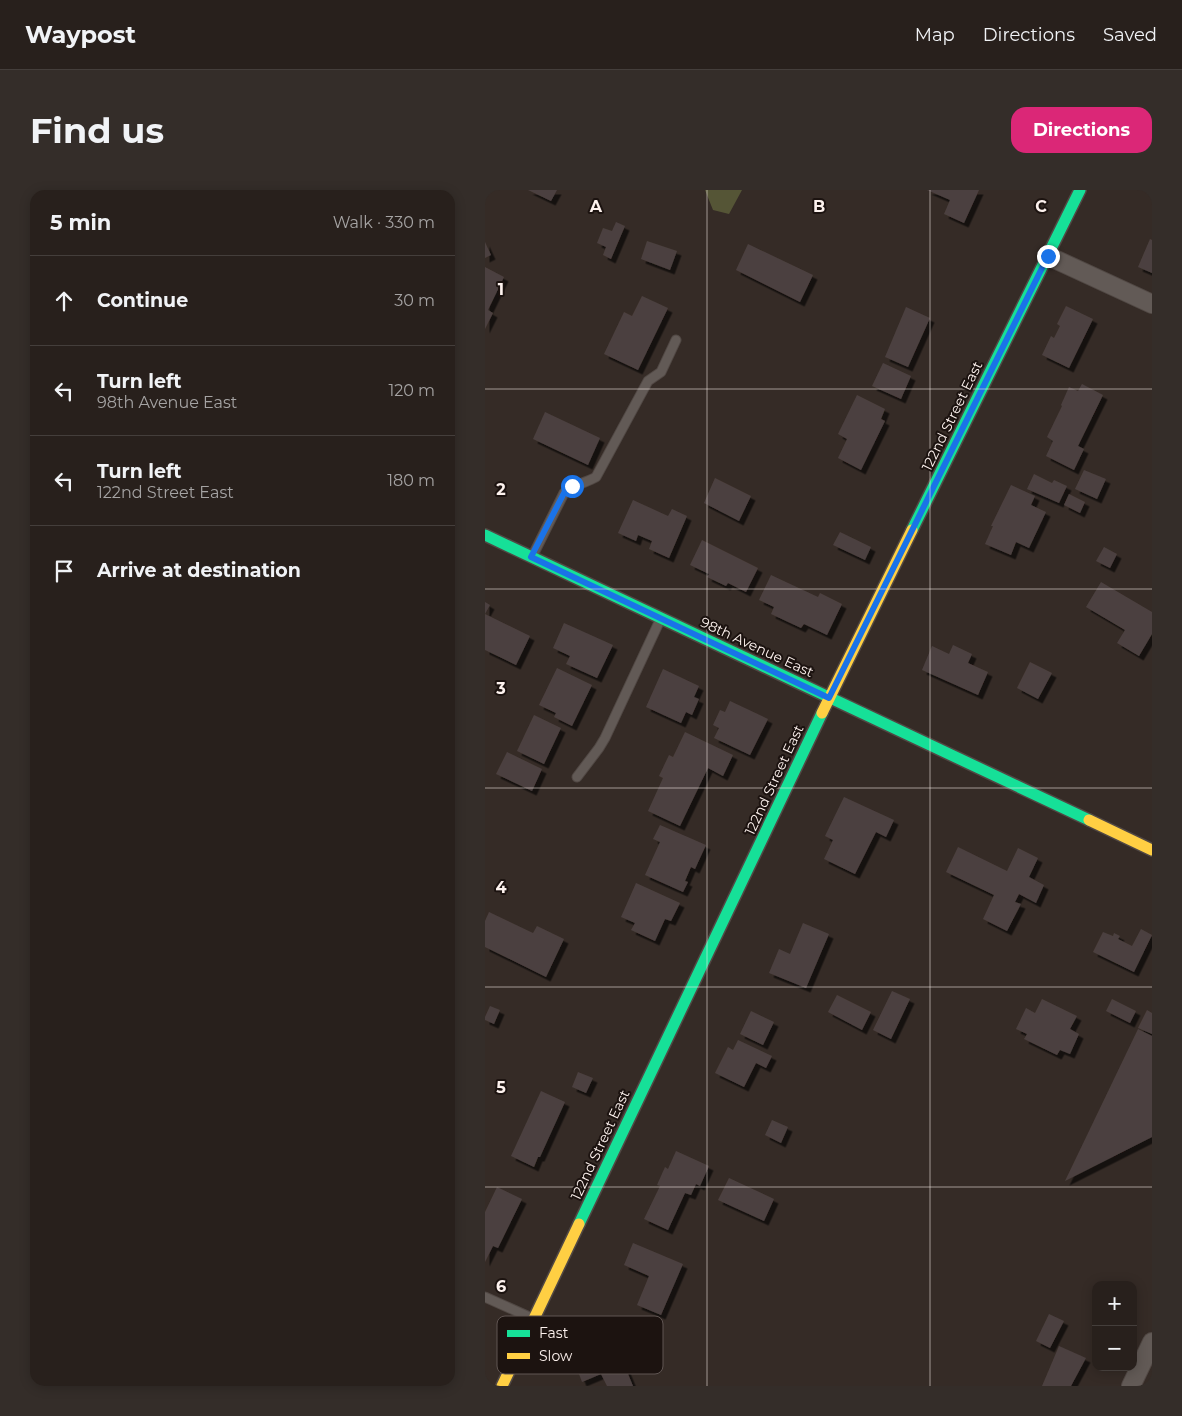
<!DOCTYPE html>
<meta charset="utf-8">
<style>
body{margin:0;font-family:Montserrat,sans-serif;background:#342d29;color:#f1f3f6}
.controls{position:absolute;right:15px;bottom:15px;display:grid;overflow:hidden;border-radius:10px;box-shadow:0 2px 12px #0003}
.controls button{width:45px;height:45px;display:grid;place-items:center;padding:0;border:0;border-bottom:1px solid #443e3b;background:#28201c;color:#f1f3f6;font:25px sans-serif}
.stop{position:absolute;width:15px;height:15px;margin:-11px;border:4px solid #1a73e8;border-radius:50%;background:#fff}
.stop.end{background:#1a73e8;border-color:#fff;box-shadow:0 1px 5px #0008}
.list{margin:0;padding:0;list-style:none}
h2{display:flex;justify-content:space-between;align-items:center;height:65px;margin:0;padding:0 20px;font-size:21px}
h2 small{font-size:16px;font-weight:400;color:#a5a3a3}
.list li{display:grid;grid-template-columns:32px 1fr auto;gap:15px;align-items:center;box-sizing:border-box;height:90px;padding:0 20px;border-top:1px solid #443e3b}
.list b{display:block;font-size:19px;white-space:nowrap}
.list p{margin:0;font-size:16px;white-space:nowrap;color:#a5a3a3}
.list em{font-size:16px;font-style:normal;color:#a5a3a3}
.icon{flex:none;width:28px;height:28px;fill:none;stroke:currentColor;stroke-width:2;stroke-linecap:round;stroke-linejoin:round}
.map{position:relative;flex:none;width:667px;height:1196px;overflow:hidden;border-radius:15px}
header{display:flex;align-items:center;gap:30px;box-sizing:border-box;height:70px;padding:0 25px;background:#28201c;border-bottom:1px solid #443e3b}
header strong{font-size:24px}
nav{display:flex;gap:28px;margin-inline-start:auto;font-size:18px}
.intro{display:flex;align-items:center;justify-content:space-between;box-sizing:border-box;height:120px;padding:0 30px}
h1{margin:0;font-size:35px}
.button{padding:12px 22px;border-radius:15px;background:#db2777;color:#fff;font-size:18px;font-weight:700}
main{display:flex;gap:30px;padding:0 30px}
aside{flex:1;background:#28201c;border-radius:15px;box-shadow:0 2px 12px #0003}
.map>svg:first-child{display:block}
.forest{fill:#555536}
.building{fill:#4c403f;filter:url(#shadow)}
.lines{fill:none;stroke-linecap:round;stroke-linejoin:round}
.lane-casing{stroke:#514844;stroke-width:11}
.street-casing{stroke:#514844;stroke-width:20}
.fast-casing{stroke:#514844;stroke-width:14}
.slow-casing{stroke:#514844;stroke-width:14}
.lane{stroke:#625a56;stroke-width:9}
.street{stroke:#625a56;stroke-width:18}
.fast{stroke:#16e098;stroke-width:11}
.slow{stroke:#ffcf43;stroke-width:11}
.route{stroke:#1a73e8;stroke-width:6}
.grid{fill:none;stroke:#fdf2ee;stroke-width:1;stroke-opacity:0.55}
.labels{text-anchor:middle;stroke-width:4;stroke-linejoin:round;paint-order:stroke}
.street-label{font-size:14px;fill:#fdf2ee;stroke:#1c1310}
.key{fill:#1c1310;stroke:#605653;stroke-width:1}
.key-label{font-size:14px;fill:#fdf2ee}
.grid-label{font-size:16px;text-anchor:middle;font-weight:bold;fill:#fdf2ee;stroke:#1c1310;stroke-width:4;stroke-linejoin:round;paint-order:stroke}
</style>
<header>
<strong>Waypost</strong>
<nav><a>Map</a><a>Directions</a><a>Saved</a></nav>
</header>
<div class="intro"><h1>Find us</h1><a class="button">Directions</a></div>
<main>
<aside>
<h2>5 min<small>Walk · 330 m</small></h2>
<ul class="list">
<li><svg class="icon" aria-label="ahead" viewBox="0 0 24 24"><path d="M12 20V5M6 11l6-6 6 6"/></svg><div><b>Continue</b></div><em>30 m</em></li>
<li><svg class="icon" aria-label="left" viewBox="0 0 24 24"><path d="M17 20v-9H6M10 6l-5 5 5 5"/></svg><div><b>Turn left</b><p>98th Avenue East</p></div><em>120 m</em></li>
<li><svg class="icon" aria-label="left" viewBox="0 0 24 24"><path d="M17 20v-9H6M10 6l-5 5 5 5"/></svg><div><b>Turn left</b><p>122nd Street East</p></div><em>180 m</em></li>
<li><svg class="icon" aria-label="arrive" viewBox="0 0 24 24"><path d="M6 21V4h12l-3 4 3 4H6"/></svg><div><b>Arrive at destination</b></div></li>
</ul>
</aside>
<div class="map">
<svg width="667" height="1196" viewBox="0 0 667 1196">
<defs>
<filter id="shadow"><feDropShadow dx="4.5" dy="4.5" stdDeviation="0" flood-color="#0009"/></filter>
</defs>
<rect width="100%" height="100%" fill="#352b26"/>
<path class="forest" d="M220,0H257L244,24L228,20Z"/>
<path class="building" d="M43,0H72L66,11Z
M442,0H494L479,33L459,24L465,10Z
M131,32L140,36L126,69L118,65L121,57L112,53L118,38L127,41Z
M665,49L667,50V83L653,77Z
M162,51L192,61L185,80L156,69Z
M0,52L6,65L0,68Z
M263,54L328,85L315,112L251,80Z
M0,77L19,87L3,120L8,123L0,139Z
M157,106L183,118L153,180L119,164L139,122L147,126Z
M581,116L608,129L584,178L557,165L566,146L569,148L575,136L572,134Z
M421,117L445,128L423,177L400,167Z
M398,173L426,186L416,209L387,196Z
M597,194L618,205L593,256L599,259L589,280L561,266L568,251L562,247L577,216L576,215L584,197L593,201Z
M372,205L400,219L396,229L400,231L376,280L353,268L362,249L353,244Z
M60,222L115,248L103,275L48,249Z
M599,280L621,289L612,309L590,299Z
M549,284L567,293L569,290L582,296L574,313L542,299Z
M230,288L266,306L254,331L219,313Z
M526,295L550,306L546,315L561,322L544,358L531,352L526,365L500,354L508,336H506Z
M584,304L600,312L595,323L579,315Z
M148,310L183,326L187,319L202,326L184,368L164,359L167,351L153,345L151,351L133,343Z
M355,342L386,357L380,370L348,355Z
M217,350L273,378L261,402L243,393L241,396L222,387L224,384L205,375Z
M619,357L632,364L625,378L611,371Z
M286,385L333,407L335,403L357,414L342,445L319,434L316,438L286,424L289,417L274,410Z
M616,392L667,422V444L654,466L632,453L640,440L601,417Z
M0,412L5,415L0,424L45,446L31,475L0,460Z
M79,433L128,455L112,488L81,474L85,466L68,458Z
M468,455L487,464L483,473L503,482L493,505L437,480L447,456L464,464Z
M545,472L567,483L553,509L532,498Z
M72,478L107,495L87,536L69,527L71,523L54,515Z
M178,479L214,496L209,507L214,509L207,525L201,522L196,533L161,517Z
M245,511L283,529L265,565L229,548L234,538L228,535L235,520L240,522Z
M49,525L76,538L59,574L32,561Z
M200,542L248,565L238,586L223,578L195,636L163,621L178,588L174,586L184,565L188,567Z
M22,562L57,579L47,601L11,584Z
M359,607L409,630L401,647L391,642L370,684L339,669L348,650L340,646Z
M175,635L221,655L210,679L206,677L200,691L203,692L198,702L160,685L175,652L168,649Z
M473,657L522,681L533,658L553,668L544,687L559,695L551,713L534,704L530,712L536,714L522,741L498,729L509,705L461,682Z
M151,693L195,713L186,731L180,729L170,751L146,740L150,733L136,727Z
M4,722L48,743L52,736L79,749L61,787L0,757V731Z
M318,733L344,744L321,798L284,783L294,759L305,764Z
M656,739L667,745L649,782L608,762L618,742L628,746L629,743L635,746L633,749L647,756Z
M407,801L425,809L406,849L388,840Z
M352,805L386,822L377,840L343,822Z
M557,809L592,826L585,839L594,844L585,864L575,860L572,865L539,849L542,844L531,839L541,818L550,823Z
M627,809L651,821L645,833L621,821Z
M5,816L15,820L9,834L0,830V827Z
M662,820L667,823V844L653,838Z
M266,821L289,832L278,855L255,844Z
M653,839L667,846V947L580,991Z
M253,850L287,866L281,878L271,873L259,897L230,883L243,857L248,860Z
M93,882L108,888L101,903L87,897Z
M56,901L80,912L55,967H53L49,977L26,966Z
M287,930L303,937L296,953L280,945Z
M191,961L224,976L215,996L211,994L206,1005L200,1003L183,1040L159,1029L175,996L172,995L180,977L183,979Z
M244,988L289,1009L279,1031L233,1010Z
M12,997L37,1009L13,1058L8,1056L0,1072V1022Z
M148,1053L198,1074L176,1125L152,1115L164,1086L139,1075Z
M564,1124L579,1131L565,1158L551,1151Z
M129,1150L148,1196H122L116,1184L97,1192L88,1168Z
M574,1156L601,1168L586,1196H557Z"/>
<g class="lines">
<g class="lane-casing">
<path id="lane" d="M47,367L79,303C89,295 100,293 111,287L163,191L176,182L191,150
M92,587L114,558L120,548L176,428
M0,1107L49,1129"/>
</g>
<g class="street-casing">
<path id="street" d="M563,66L667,114
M646,1196L667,1152"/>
</g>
<g class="fast-casing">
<path id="fast" d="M427,340L595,0
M0,345L604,630
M94,1034L337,523"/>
</g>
<g class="slow-casing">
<path id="slow" d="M337,523L427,340
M604,630L667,660
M17,1196L94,1034"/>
</g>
<use href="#lane" class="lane"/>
<use href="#street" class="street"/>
<use href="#fast" class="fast"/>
<use href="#slow" class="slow"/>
</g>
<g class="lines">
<path class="route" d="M87,296L79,303L46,367L344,508L563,66"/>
</g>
<path class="grid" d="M222,0V1196M445,0V1196M0,199H667M0,399H667M0,598H667M0,797H667M0,997H667"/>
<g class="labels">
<g class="street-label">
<text transform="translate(467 226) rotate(-64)" y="5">122nd Street East</text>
<text transform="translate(272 457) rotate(25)" y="5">98th Avenue East</text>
<text transform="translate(289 590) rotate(-65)" y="5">122nd Street East</text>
<text transform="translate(115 955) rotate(-65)" y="5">122nd Street East</text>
</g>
</g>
<rect x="12" y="1126" width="166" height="58" rx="8" class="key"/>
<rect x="22" y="1140" width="23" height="7" fill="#16e098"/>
<rect x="22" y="1163" width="23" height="6" fill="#ffcf43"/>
<g class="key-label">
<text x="54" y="1148">Fast</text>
<text x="54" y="1171">Slow</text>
</g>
<g class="grid-label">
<text x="111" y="22">A</text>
<text x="334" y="22">B</text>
<text x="556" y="22">C</text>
<text x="16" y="105">1</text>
<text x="16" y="305">2</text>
<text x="16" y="504">3</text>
<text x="16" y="703">4</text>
<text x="16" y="903">5</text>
<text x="16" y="1102">6</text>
</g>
</svg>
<div class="controls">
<button>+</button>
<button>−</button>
</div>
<div class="stop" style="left:87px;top:296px"></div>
<div class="stop end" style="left:563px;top:66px"></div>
</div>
</main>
